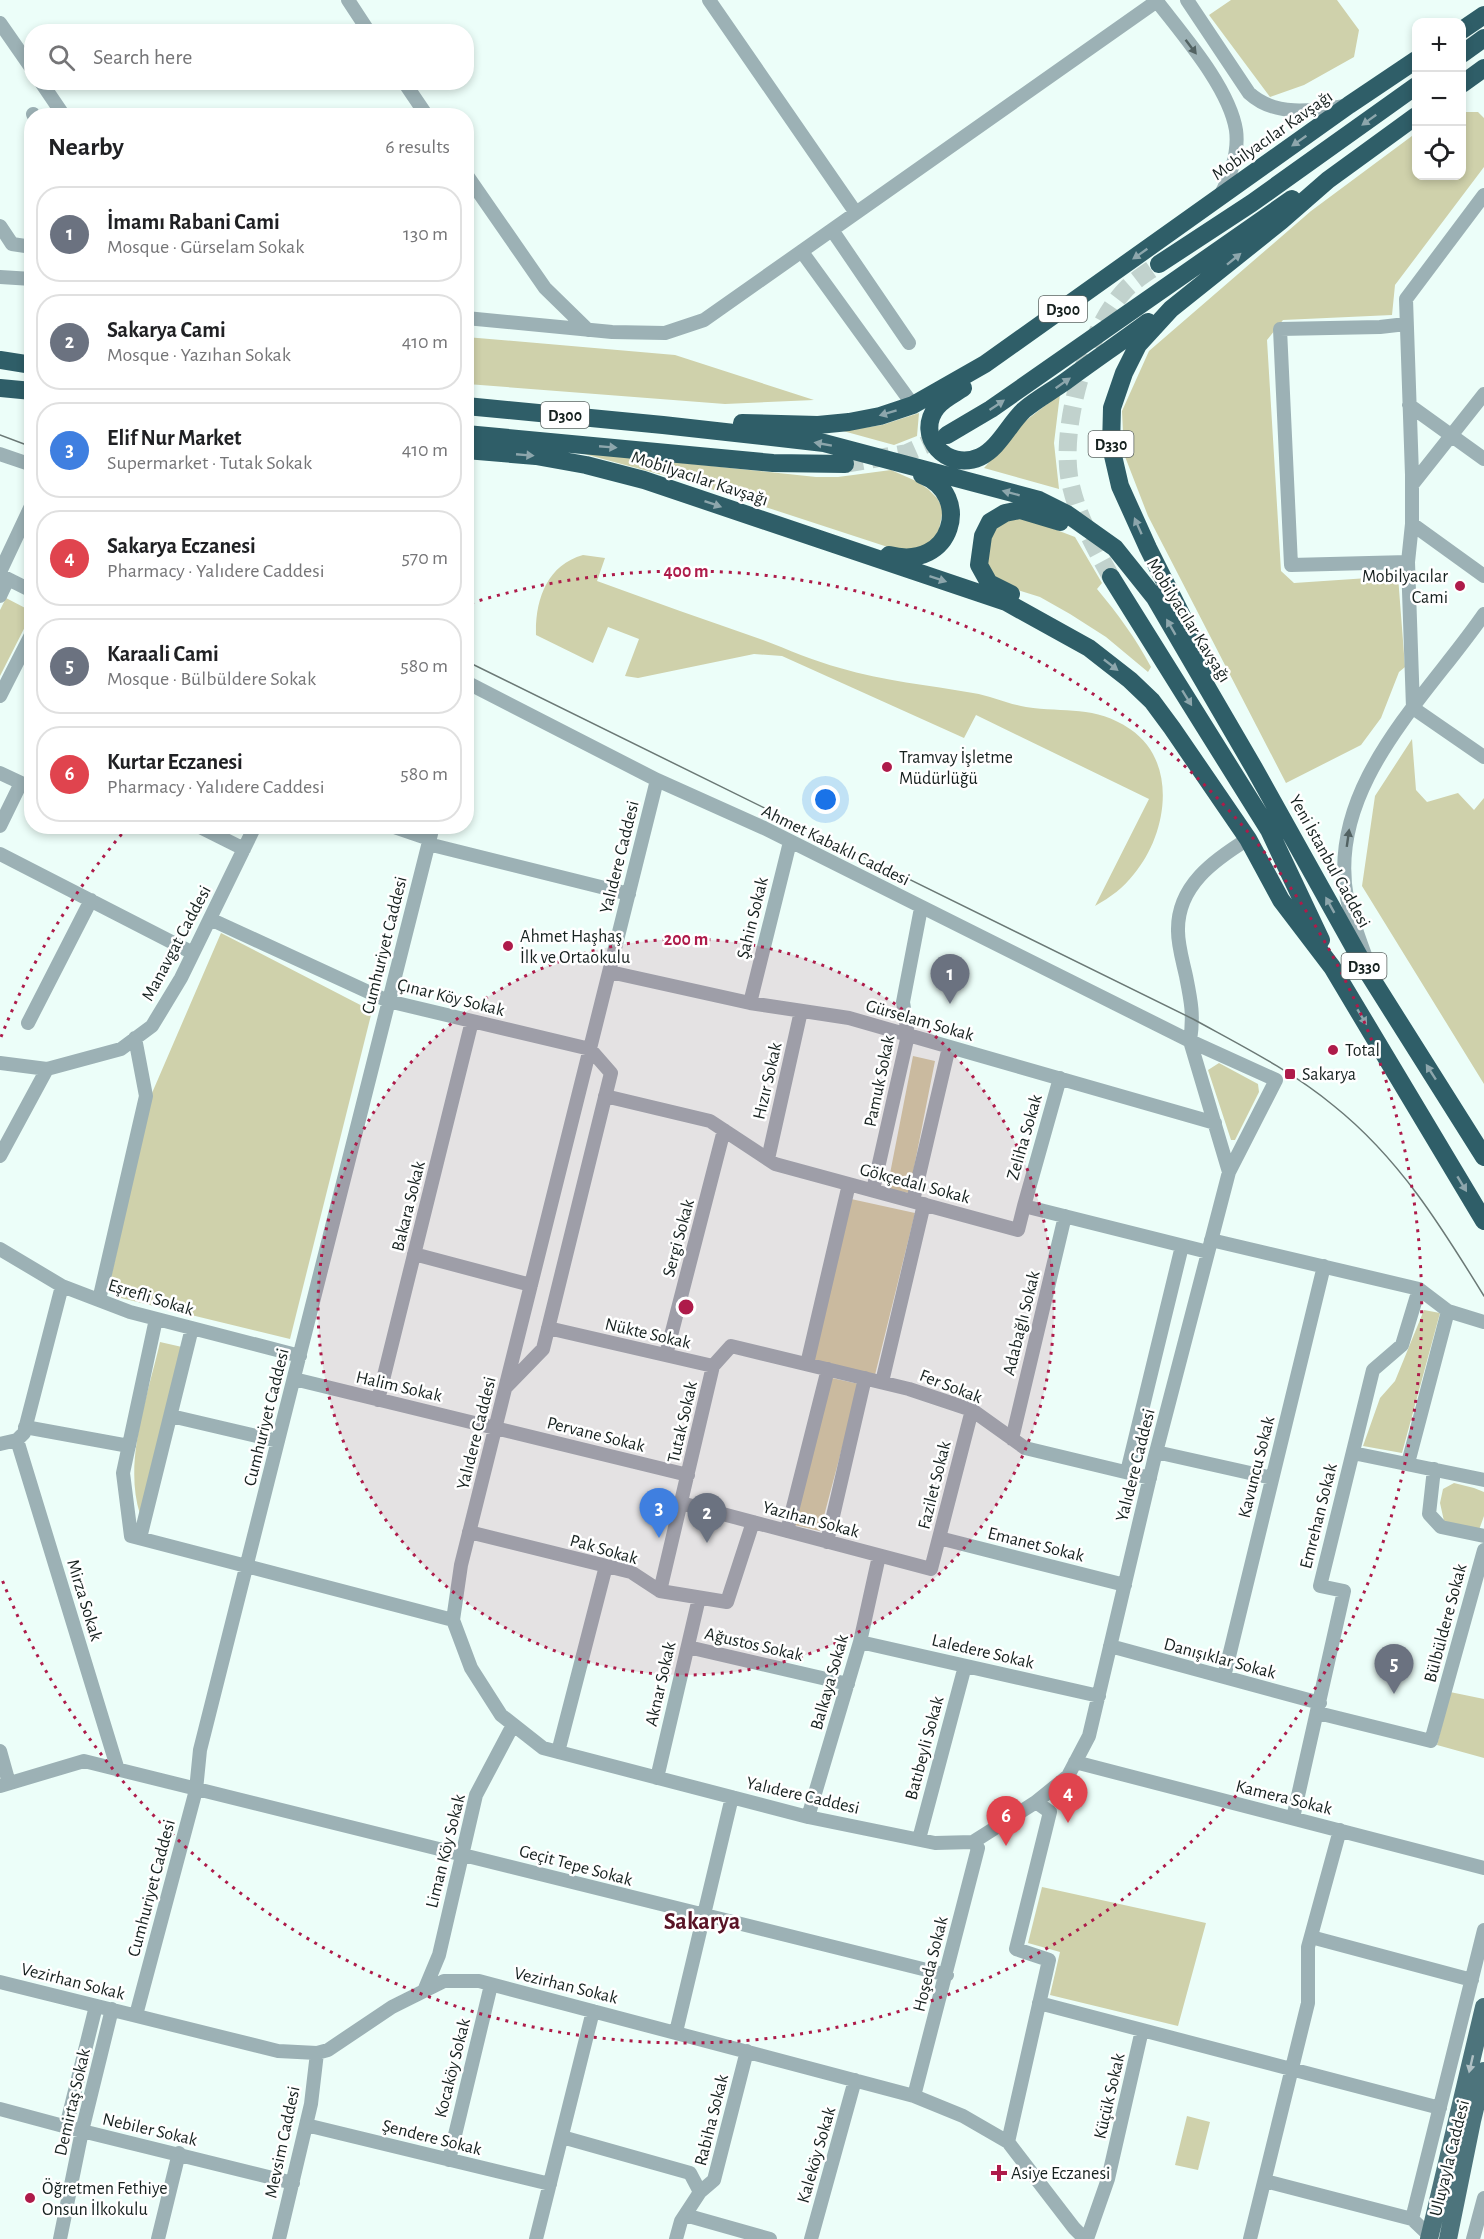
<!DOCTYPE html>
<meta charset="utf-8">
<style>
body{margin:0;font-family:"Alegreya Sans",sans-serif;background:#f6f6f6;color:#202124}
.controls{position:absolute;right:18px;top:18px;display:grid;overflow:hidden;border-radius:12px;box-shadow:0 3px 9px #0003}
.controls button{width:54px;height:54px;display:grid;place-items:center;padding:0;border:0;border-bottom:2px solid #e0e0e0;background:#fff;color:#202124;font:30px sans-serif}
.you{position:absolute;left:826px;top:800px;width:21px;height:21px;margin:-15px;border:4px solid #fff;border-radius:50%;background:#1a73e8;box-shadow:0 0 0 9px #1a73e833}
.badge{display:grid;place-items:center;width:39px;height:39px;border-radius:50%;background:#0f766e;color:#fff;font-size:20px;font-weight:700}
.pin{position:absolute;translate:-50% -50px;filter:drop-shadow(0 2px 3px #0008)}
.pin::after{content:'';position:absolute;top:32px;width:21px;height:18px;background:inherit;clip-path:polygon(0 0,100% 0,50% 100%)}
.list{margin:0;padding:0;list-style:none}
h2{display:flex;justify-content:space-between;align-items:center;height:78px;margin:0;padding:0 24px;font-size:26px}
h2 small{font-size:20px;font-weight:400;color:#757577}
.list li{display:grid;grid-template-columns:39px 1fr auto;gap:18px;align-items:center;box-sizing:border-box;height:96px;margin:0 12px 12px;padding:0 12px;border:2px solid #e0e0e0;border-radius:24px}
.list b{display:block;font-size:22px;white-space:nowrap}
.list p{margin:0;font-size:20px;white-space:nowrap;color:#757577}
.list em{font-size:20px;font-style:normal;color:#757577}
.icon{flex:none;width:33px;height:33px;fill:none;stroke:currentColor;stroke-width:2;stroke-linecap:round;stroke-linejoin:round}
.map{position:relative;flex:none;width:1484px;height:2239px;overflow:hidden}
.search{position:absolute;background:#fff;box-shadow:0 3px 9px #0003;left:24px;top:24px;width:450px;height:66px;display:flex;align-items:center;gap:15px;box-sizing:border-box;padding:0 21px;border-radius:24px;color:#757577;font-size:22px}
.panel{position:absolute;background:#fff;box-shadow:0 3px 9px #0003;left:24px;top:108px;width:450px;height:726px;border-radius:24px}
.map>svg:first-child{display:block}
.green{fill:#cfd1ab}
.lines{fill:none;stroke-linecap:round;stroke-linejoin:round}
.highway-tunnel{stroke:#c1d2cd;stroke-width:18;stroke-dasharray:18 9;stroke-linecap:butt}
.minor{stroke:#9cb1b5;stroke-width:14}
.major{stroke:#4d747c;stroke-width:18}
.highway{stroke:#2f5e68;stroke-width:18}
.tram{stroke:#6b7976;stroke-width:1.5}
.oneway{fill:#526262}
.oneway2{fill:#8da6ac}
.oneway3{fill:#afc0c4}
.ring{fill:none;stroke:#ae1b4a;stroke-width:3;stroke-dasharray:3 6}
.poi-dot{fill:#ae1b4a;stroke:#fff;stroke-width:2}
.labels{text-anchor:middle;stroke-width:5;stroke-linejoin:round;paint-order:stroke}
.shield{fill:#fff;stroke:#5c6462;stroke-width:1.5}
.shield-label{font-size:16px;font-weight:bold;fill:#16211f}
.street-label{font-size:18px;fill:#16211f;stroke:#fff}
.poi-label{font-size:18px;fill:#16211f;stroke:#fff;text-anchor:start}
.district-label{font-size:24px;font-weight:bold;fill:#581325;stroke:#fff}
.centre{fill:#ae1b4a;stroke:#fff;stroke-width:3}
.ring-label{font-size:18px;text-anchor:middle;font-weight:bold;fill:#ae1b4a;stroke:#fff;stroke-width:5;stroke-linejoin:round;paint-order:stroke}
</style>
<div class="map">
<svg width="1484" height="2239" viewBox="0 0 1484 2239">
<rect width="100%" height="100%" fill="#ecfef9"/>
<path class="green" d="M1231,0H1337L1359,30L1354,57L1304,85L1270,97L1209,15Z
M1462,112H1478L1484,118V167L1395,285L1392,315L1283,320L1267,340L1281,571L1294,583L1398,576L1405,667L1399,672L1381,718L1361,745L1286,783L1148,516L1124,454L1122,411L1149,351L1311,211L1416,133V176H1462Z
M466,337L675,355L814,400L725,404L467,384Z
M1060,394L1054,443L1059,489L984,468L1024,422Z
M919,413L917,436L894,445L843,431L882,425Z
M577,452L816,477H838L891,470L916,481L928,489L937,498L943,509L939,530L933,540L923,548L900,551L692,483Z
M1025,518L1075,537L1102,583L1097,589C1118,614 1136,639 1151,667L1148,672L1106,637L1070,614L1040,597L999,584L987,565L992,529L1006,521Z
M583,555L605,558L597,581C652,601 708,621 763,640C789,650 814,661 840,668C883,681 929,685 973,693C991,696 1008,704 1026,707C1065,713 1095,705 1130,729C1179,762 1167,835 1134,874C1123,888 1111,897 1095,906L1149,799L976,715L964,738L782,656L754,654L638,678L625,676L639,639L608,627L593,663L536,635C535,600 547,565 583,555Z
M6,598L31,611V615L0,676V610Z
M1412,739L1416,790L1427,802L1458,793L1474,810L1484,798V1084L1362,886L1375,796Z
M221,933L372,1011L290,1339L117,1297L111,1277L152,1093Z
M913,1056L935,1061L909,1193L887,1189Z
M1219,1063L1258,1084L1259,1092L1235,1140H1231L1208,1070Z
M851,1199L915,1213L875,1375L813,1361Z
M1424,1310L1440,1313L1402,1453L1363,1446L1380,1398L1395,1381Z
M160,1342L182,1347L140,1514C123,1462 148,1395 160,1342Z
M832,1378L859,1384L820,1531L794,1525Z
M1454,1483L1474,1488L1484,1492V1516L1479,1530L1444,1521L1440,1503L1443,1489Z
M1450,1692L1484,1699V1758L1437,1745Z
M1042,1887L1206,1923L1178,2026L1050,1995L1060,1952L1028,1943Z
M1187,2116L1210,2122L1198,2170L1175,2165Z"/>
<g class="lines">
<path class="highway-tunnel" d="M845,464L907,453L947,435
M1111,577C1094,546 1075,512 1069,476C1061,421 1088,329 1126,289C1135,280 1148,272 1159,264"/>
<path class="minor" d="M348,0L369,32
M709,0L856,213
M1156,0C1182,34 1229,87 1236,130C1239,152 1230,177 1220,196
M1187,0L1249,93C1275,117 1312,111 1344,106
M0,23L32,69
M41,82L64,116
M404,82L427,116
M33,114L34,116
M466,174L545,288L588,330
M0,226L12,244L32,247
M832,230L909,343
M802,252L913,405
M0,277L32,279
M466,318L612,332L665,333L704,320L1157,1
M1406,324L1380,327L1280,329L1291,565L1408,562
M1409,405L1484,459
M0,454L32,465
M1412,485L1484,394
M1412,524L1484,576
M0,572L32,504
M0,575L32,591
M0,596L8,579
M466,682L657,780L764,828L1190,1041L1276,1080L1229,1172
M0,696L32,633
M1413,708L1408,562L1412,524V475L1406,299L1484,195
M1413,708L1484,757
M0,773L32,788
M657,780L461,1565L453,1620L471,1668L501,1715L543,1748L808,1817L935,1843L973,1842L1036,1802L1068,1776L1089,1736L1154,1460L1229,1172L1190,1041C1194,1015 1191,1001 1186,976C1183,962 1178,946 1178,931C1177,886 1214,860 1248,839
M0,826L21,783
M198,826L244,849
M391,826L429,839
M428,844L629,894
M0,854L193,953
M210,919L388,1001L590,1049L611,1073L543,1349L507,1386
M1365,955C1358,936 1351,917 1347,898C1326,786 1427,697 1484,614
M610,972L750,1003L849,1018L1215,1123
M750,1003L790,842
M28,1023L91,900
M0,1063L47,1069L121,1049L152,1026L181,978L255,826
M605,1096L710,1121L775,1164L1018,1230L1024,1206L1208,1252
M0,1156L47,1069
M768,1159L801,1011
M873,1190L908,1035L903,1002L921,908
M913,1201L949,1047
M1024,1206L1060,1078
M1211,1240L1419,1289L1448,1311L1408,1463
M0,1249L62,1286L130,1312L300,1356
M414,1254L531,1285
M99,1300L146,1096L135,1038
M1448,1311L1484,1322
M156,1319L123,1473L131,1536L453,1620
M548,1328L713,1366L731,1346L909,1389L972,1410L1025,1448L1150,1478
M666,1355L724,1130
M807,1364L849,1184
M294,1379L688,1475
M882,1382L924,1204
M378,1400L472,1021
M171,1416L278,1441
M25,1427L129,1446
M1012,1439L1065,1216
M17,1440L118,1770
M0,1444L17,1440L24,1433L62,1286
M1156,1452L1272,1478
M1353,1453L1484,1480
M1434,1469L1429,1514L1441,1527L1484,1536
M1127,1472L1182,1246
M681,1503L931,1569L972,1410
M787,1531L828,1369
M469,1532L631,1572L660,1591L727,1602L753,1522
M140,1538L192,1328
M939,1538L1125,1585
M827,1542L865,1378
M660,1591L713,1366
M860,1642L1099,1696
M1110,1646L1320,1703
M688,1647L848,1684
M1224,1677L1324,1266
M1318,1713L1431,1741L1484,1550
M0,1751L9,1783
M558,1752L606,1566
M1075,1762L1484,1868
M657,1778L699,1598
M0,1786L84,1761L947,1975
M808,1817L860,1642L879,1556
M1293,1818L1344,1591L1320,1586L1373,1370L1402,1345L1419,1289
M919,1839L965,1666
M1311,1937L1472,1980
M0,1982L278,2051L317,2053L328,2050L392,2007L444,1981H479L914,2096L963,2116L1008,2142L1074,2228L1085,2239
M424,1991L439,1955L476,1795L513,1725
M1039,2003L1440,2108
M136,2015L196,1790L200,1750L433,826
M676,2032L732,1797
M914,2096L978,1848L973,1842
M0,2109L82,2131L293,2183
M306,2125L550,2184
M66,2127L96,2006
M562,2137L690,2173L700,2192L681,2221L676,2239
M1008,2142L1049,1960L1016,1949L1050,1812L1036,1802
M449,2160L491,1985
M1265,2181L1412,2219L1430,2236
M700,2192L714,2180L747,2051
M685,2215L770,2239
M1412,2219L1484,1930
M60,2239L82,2131L112,2009
M158,2239L179,2153
M279,2239L311,2104L317,2053
M536,2239L593,2011
M811,2239L855,2080
M1087,2239L1108,2179L1142,2030
M1250,2239L1308,2003V1947L1340,1830
M1473,2239L1484,2198"/>
<path class="major" d="M1429,2239L1484,2007
M1448,2239L1472,2121L1484,2071"/>
<path class="highway" d="M1462,30L1484,15
M1462,54L1484,38
M1462,84L1484,68
M1159,264L1252,203L1416,86
M0,360L32,365
M0,388L32,391
M963,388C956,393 943,399 937,407C914,436 947,472 980,457C999,448 1009,424 1024,410C1037,399 1052,391 1066,381C1093,361 1121,342 1148,322
M466,406L663,425L824,443L1039,500L1067,514L1115,548L1155,598L1254,768L1370,976L1484,1157
M742,423L818,425L849,422L880,416L913,405L985,364L1349,105L1416,60
M466,434L773,463L845,464
M947,435L991,409L1292,199
M466,450L536,456L586,465L644,480L1006,602L1089,648L1130,680L1152,701L1172,728L1248,839L1281,900L1332,967L1484,1221
M889,555C953,572 973,494 922,475
M1111,577L1269,830L1321,940
M1011,594L989,583L979,565L983,536L990,522L1005,513L1020,510L1060,522
M1207,666L1148,548L1120,486L1111,447L1112,408L1124,373L1138,345L1171,309L1281,221L1328,180L1416,116"/>
<path class="tram" d="M0,435L32,447
M466,661L1193,1019C1242,1046 1292,1071 1334,1106C1399,1158 1441,1226 1484,1296"/>
</g>
<defs><path id="oneway-solid" d="M-6-.8H1V-3.2L6.5 0L1 3.2V.8H-6Z" transform="scale(1.5)"/></defs>
<g class="oneway">
<use href="#oneway-solid" transform="translate(1191 47) rotate(53)"/>
<use href="#oneway-solid" transform="translate(1348 838) rotate(-82)"/>
</g>
<g class="oneway2">
<use href="#oneway-solid" transform="translate(1369 120) rotate(144)"/>
<use href="#oneway-solid" transform="translate(1299 141) rotate(145)"/>
<use href="#oneway-solid" transform="translate(1140 254) rotate(145)"/>
<use href="#oneway-solid" transform="translate(1234 259) rotate(-39)"/>
<use href="#oneway-solid" transform="translate(1063 383) rotate(-35)"/>
<use href="#oneway-solid" transform="translate(997 405) rotate(-34)"/>
<use href="#oneway-solid" transform="translate(888 413) rotate(163)"/>
<use href="#oneway-solid" transform="translate(823 444) rotate(-170)"/>
<use href="#oneway-solid" transform="translate(608 447) rotate(5)"/>
<use href="#oneway-solid" transform="translate(525 455) rotate(5)"/>
<use href="#oneway-solid" transform="translate(1011 493) rotate(-165)"/>
<use href="#oneway-solid" transform="translate(713 504) rotate(19)"/>
<use href="#oneway-solid" transform="translate(1138 526) rotate(-114)"/>
<use href="#oneway-solid" transform="translate(938 579) rotate(18)"/>
<use href="#oneway-solid" transform="translate(1171 627) rotate(-120)"/>
<use href="#oneway-solid" transform="translate(1111 665) rotate(38)"/>
<use href="#oneway-solid" transform="translate(1187 698) rotate(58)"/>
<use href="#oneway-solid" transform="translate(1330 905) rotate(-119)"/>
<use href="#oneway-solid" transform="translate(1362 1017) rotate(59)"/>
<use href="#oneway-solid" transform="translate(1431 1072) rotate(-123)"/>
<use href="#oneway-solid" transform="translate(1462 1184) rotate(59)"/>
</g>
<use class="oneway3" href="#oneway-solid" transform="translate(1471 2064) rotate(103)"/>
<circle cx="686" cy="1307" r="368" fill="#ae1b4a" fill-opacity=".12"/>
<g class="ring">
<circle cx="686" cy="1307" r="368"/>
<path d="M1 1037A736 736 0 0 1 126 829M471 603A736 736 0 1 1 1 1577"/>
</g>
<g class="poi-dot">
<circle cx="1460" cy="586" r="6"/>
<circle cx="887" cy="767" r="6"/>
<circle cx="508" cy="946" r="6"/>
<circle cx="1333" cy="1050" r="6"/>
<rect x="1284" y="1068" width="12" height="12" rx="3"/>
<path d="M996 2164h6v6h6v6h-6v6h-6v-6h-6v-6h6z"/>
<circle cx="30" cy="2198" r="6"/>
</g>
<g class="labels">
<g class="shield">
<rect x="1039" y="296" width="48" height="26" rx="4.5"/>
<rect x="541" y="402" width="48" height="26" rx="4.5"/>
<rect x="1088.5" y="431" width="45" height="26" rx="4.5"/>
<rect x="1341.5" y="953" width="45" height="26" rx="4.5"/>
</g>
<g class="shield-label">
<text x="1063" y="315">D300</text>
<text x="565" y="421">D300</text>
<text x="1111" y="450">D330</text>
<text x="1364" y="972">D330</text>
</g>
<g class="street-label">
<text transform="translate(1272 135) rotate(-35)" y="6">Mobilyacılar Kavşağı</text>
<text transform="translate(700 478) rotate(18)" y="6">Mobilyacılar Kavşağı</text>
<text transform="translate(1189 620) rotate(58)" y="6">Mobilyacılar Kavşağı</text>
<text transform="translate(836 845) rotate(26)" y="6">Ahmet Kabaklı Caddesi</text>
<text transform="translate(619 857) rotate(-76)" y="6">Yalıdere Caddesi</text>
<text transform="translate(1330 861) rotate(61)" y="6">Yeni İstanbul Caddesi</text>
<text transform="translate(752 918) rotate(-76)" y="6">Şahin Sokak</text>
<text transform="translate(176 943) rotate(-62)" y="6">Manavgat Caddesi</text>
<text transform="translate(384 945) rotate(-76)" y="6">Cumhuriyet Caddesi</text>
<text transform="translate(451 997) rotate(14)" y="6">Çınar Köy Sokak</text>
<text transform="translate(920 1020) rotate(16)" y="6">Gürselam Sokak</text>
<text transform="translate(767 1081) rotate(-77)" y="6">Hızır Sokak</text>
<text transform="translate(879 1081) rotate(-78)" y="6">Pamuk Sokak</text>
<text transform="translate(1024 1137) rotate(-74)" y="6">Zeliha Sokak</text>
<text transform="translate(915 1183) rotate(15)" y="6">Gökçedalı Sokak</text>
<text transform="translate(408 1206) rotate(-76)" y="6">Bakara Sokak</text>
<text transform="translate(678 1238) rotate(-75)" y="6">Sergi Sokak</text>
<text transform="translate(151 1297) rotate(17)" y="6">Eşrefli Sokak</text>
<text transform="translate(1021 1323) rotate(-76)" y="6">Adabağlı Sokak</text>
<text transform="translate(648 1333) rotate(13)" y="6">Nükte Sokak</text>
<text transform="translate(399 1386) rotate(13)" y="6">Halim Sokak</text>
<text transform="translate(951 1386) rotate(21)" y="6">Fer Sokak</text>
<text transform="translate(266 1417) rotate(-76)" y="6">Cumhuriyet Caddesi</text>
<text transform="translate(682 1422) rotate(-77)" y="6">Tutak Sokak</text>
<text transform="translate(476 1433) rotate(-76)" y="6">Yalıdere Caddesi</text>
<text transform="translate(596 1434) rotate(14)" y="6">Pervane Sokak</text>
<text transform="translate(1135 1465) rotate(-76)" y="6">Yalıdere Caddesi</text>
<text transform="translate(1256 1467) rotate(-76)" y="6">Kavuncu Sokak</text>
<text transform="translate(934 1485) rotate(-76)" y="6">Fazilet Sokak</text>
<text transform="translate(1318 1516) rotate(-76)" y="6">Emrehan Sokak</text>
<text transform="translate(811 1519) rotate(15)" y="6">Yazıhan Sokak</text>
<text transform="translate(1036 1544) rotate(14)" y="6">Emanet Sokak</text>
<text transform="translate(604 1549) rotate(16)" y="6">Pak Sokak</text>
<text transform="translate(85 1600) rotate(73)" y="6">Mirza Sokak</text>
<text transform="translate(1445 1623) rotate(-75)" y="6">Bülbüldere Sokak</text>
<text transform="translate(754 1644) rotate(13)" y="6">Ağustos Sokak</text>
<text transform="translate(983 1651) rotate(13)" y="6">Laledere Sokak</text>
<text transform="translate(1220 1658) rotate(15)" y="6">Danışıklar Sokak</text>
<text transform="translate(829 1682) rotate(-74)" y="6">Balkaya Sokak</text>
<text transform="translate(660 1684) rotate(-77)" y="6">Aknar Sokak</text>
<text transform="translate(924 1748) rotate(-75)" y="6">Batıbeyli Sokak</text>
<text transform="translate(803 1795) rotate(13)" y="6">Yalıdere Caddesi</text>
<text transform="translate(1284 1797) rotate(14)" y="6">Kamera Sokak</text>
<text transform="translate(445 1851) rotate(-76)" y="6">Liman Köy Sokak</text>
<text transform="translate(576 1865) rotate(15)" y="6">Geçit Tepe Sokak</text>
<text transform="translate(151 1888) rotate(-75)" y="6">Cumhuriyet Caddesi</text>
<text transform="translate(930 1964) rotate(-76)" y="6">Hoşeda Sokak</text>
<text transform="translate(73 1981) rotate(14)" y="6">Vezirhan Sokak</text>
<text transform="translate(566 1985) rotate(14)" y="6">Vezirhan Sokak</text>
<text transform="translate(452 2068) rotate(-76)" y="6">Kocaköy Sokak</text>
<text transform="translate(1109 2096) rotate(-77)" y="6">Küçük Sokak</text>
<text transform="translate(72 2102) rotate(-77)" y="6">Demirtaş Sokak</text>
<text transform="translate(711 2120) rotate(-76)" y="6">Rabiha Sokak</text>
<text transform="translate(150 2129) rotate(13)" y="6">Nebiler Sokak</text>
<text transform="translate(432 2137) rotate(14)" y="6">Şendere Sokak</text>
<text transform="translate(282 2142) rotate(-78)" y="6">Mevsim Caddesi</text>
<text transform="translate(816 2155) rotate(-74)" y="6">Kaleköy Sokak</text>
<text transform="translate(1449 2158) rotate(-76)" y="6">Uluyayla Caddesi</text>
</g>
<g class="poi-label">
<text x="1448" y="582" text-anchor="end">Mobilyacılar<tspan x="1448" dy="21">Cami</tspan></text>
<text x="899" y="763">Tramvay İşletme<tspan x="899" dy="21">Müdürlüğü</tspan></text>
<text x="520" y="942">Ahmet Haşhaş<tspan x="520" dy="21">İlk ve Ortaokulu</tspan></text>
<text x="1345" y="1056">Total</text>
<text x="1302" y="1080">Sakarya</text>
<text x="1011" y="2179">Asiye Eczanesi</text>
<text x="42" y="2194">Öğretmen Fethiye<tspan x="42" dy="21">Onsun İlkokulu</tspan></text>
</g>
<g class="district-label">
<text x="702" y="1929">Sakarya</text>
</g>
</g>
<circle cx="686" cy="1307" r="9" class="centre"/>
<g class="ring-label">
<text x="686" y="577">400 m</text>
<text x="686" y="945">200 m</text>
</g>
</svg>
<div class="controls">
<button>+</button>
<button>−</button>
<button><svg class="icon" aria-label="locate" viewBox="0 0 24 24"><circle cx="12" cy="12" r="6"/><path d="M12 2v4M12 18v4M2 12h4M18 12h4"/></svg></button>
</div>
<div class="you"></div>
<div class="pin badge" style="left:950px;top:1004px;background:#6b7280">1</div>
<div class="pin badge" style="left:707px;top:1543px;background:#6b7280">2</div>
<div class="pin badge" style="left:659px;top:1538px;background:#3f7fe0">3</div>
<div class="pin badge" style="left:1068px;top:1823px;background:#e0444e">4</div>
<div class="pin badge" style="left:1394px;top:1694px;background:#6b7280">5</div>
<div class="pin badge" style="left:1006px;top:1846px;background:#e0444e">6</div>
<div class="search"><svg class="icon" aria-label="search" viewBox="0 0 24 24"><circle cx="10" cy="10" r="6"/><path d="M15 15l6 6"/></svg>Search here</div>
<section class="panel">
<h2>Nearby<small>6 results</small></h2>
<ul class="list">
<li><span class="badge" style="background:#6b7280">1</span><div><b>İmamı Rabani Cami</b><p>Mosque · Gürselam Sokak</p></div><em>130 m</em></li>
<li><span class="badge" style="background:#6b7280">2</span><div><b>Sakarya Cami</b><p>Mosque · Yazıhan Sokak</p></div><em>410 m</em></li>
<li><span class="badge" style="background:#3f7fe0">3</span><div><b>Elif Nur Market</b><p>Supermarket · Tutak Sokak</p></div><em>410 m</em></li>
<li><span class="badge" style="background:#e0444e">4</span><div><b>Sakarya Eczanesi</b><p>Pharmacy · Yalıdere Caddesi</p></div><em>570 m</em></li>
<li><span class="badge" style="background:#6b7280">5</span><div><b>Karaali Cami</b><p>Mosque · Bülbüldere Sokak</p></div><em>580 m</em></li>
<li><span class="badge" style="background:#e0444e">6</span><div><b>Kurtar Eczanesi</b><p>Pharmacy · Yalıdere Caddesi</p></div><em>580 m</em></li>
</ul>
</section>
</div>
